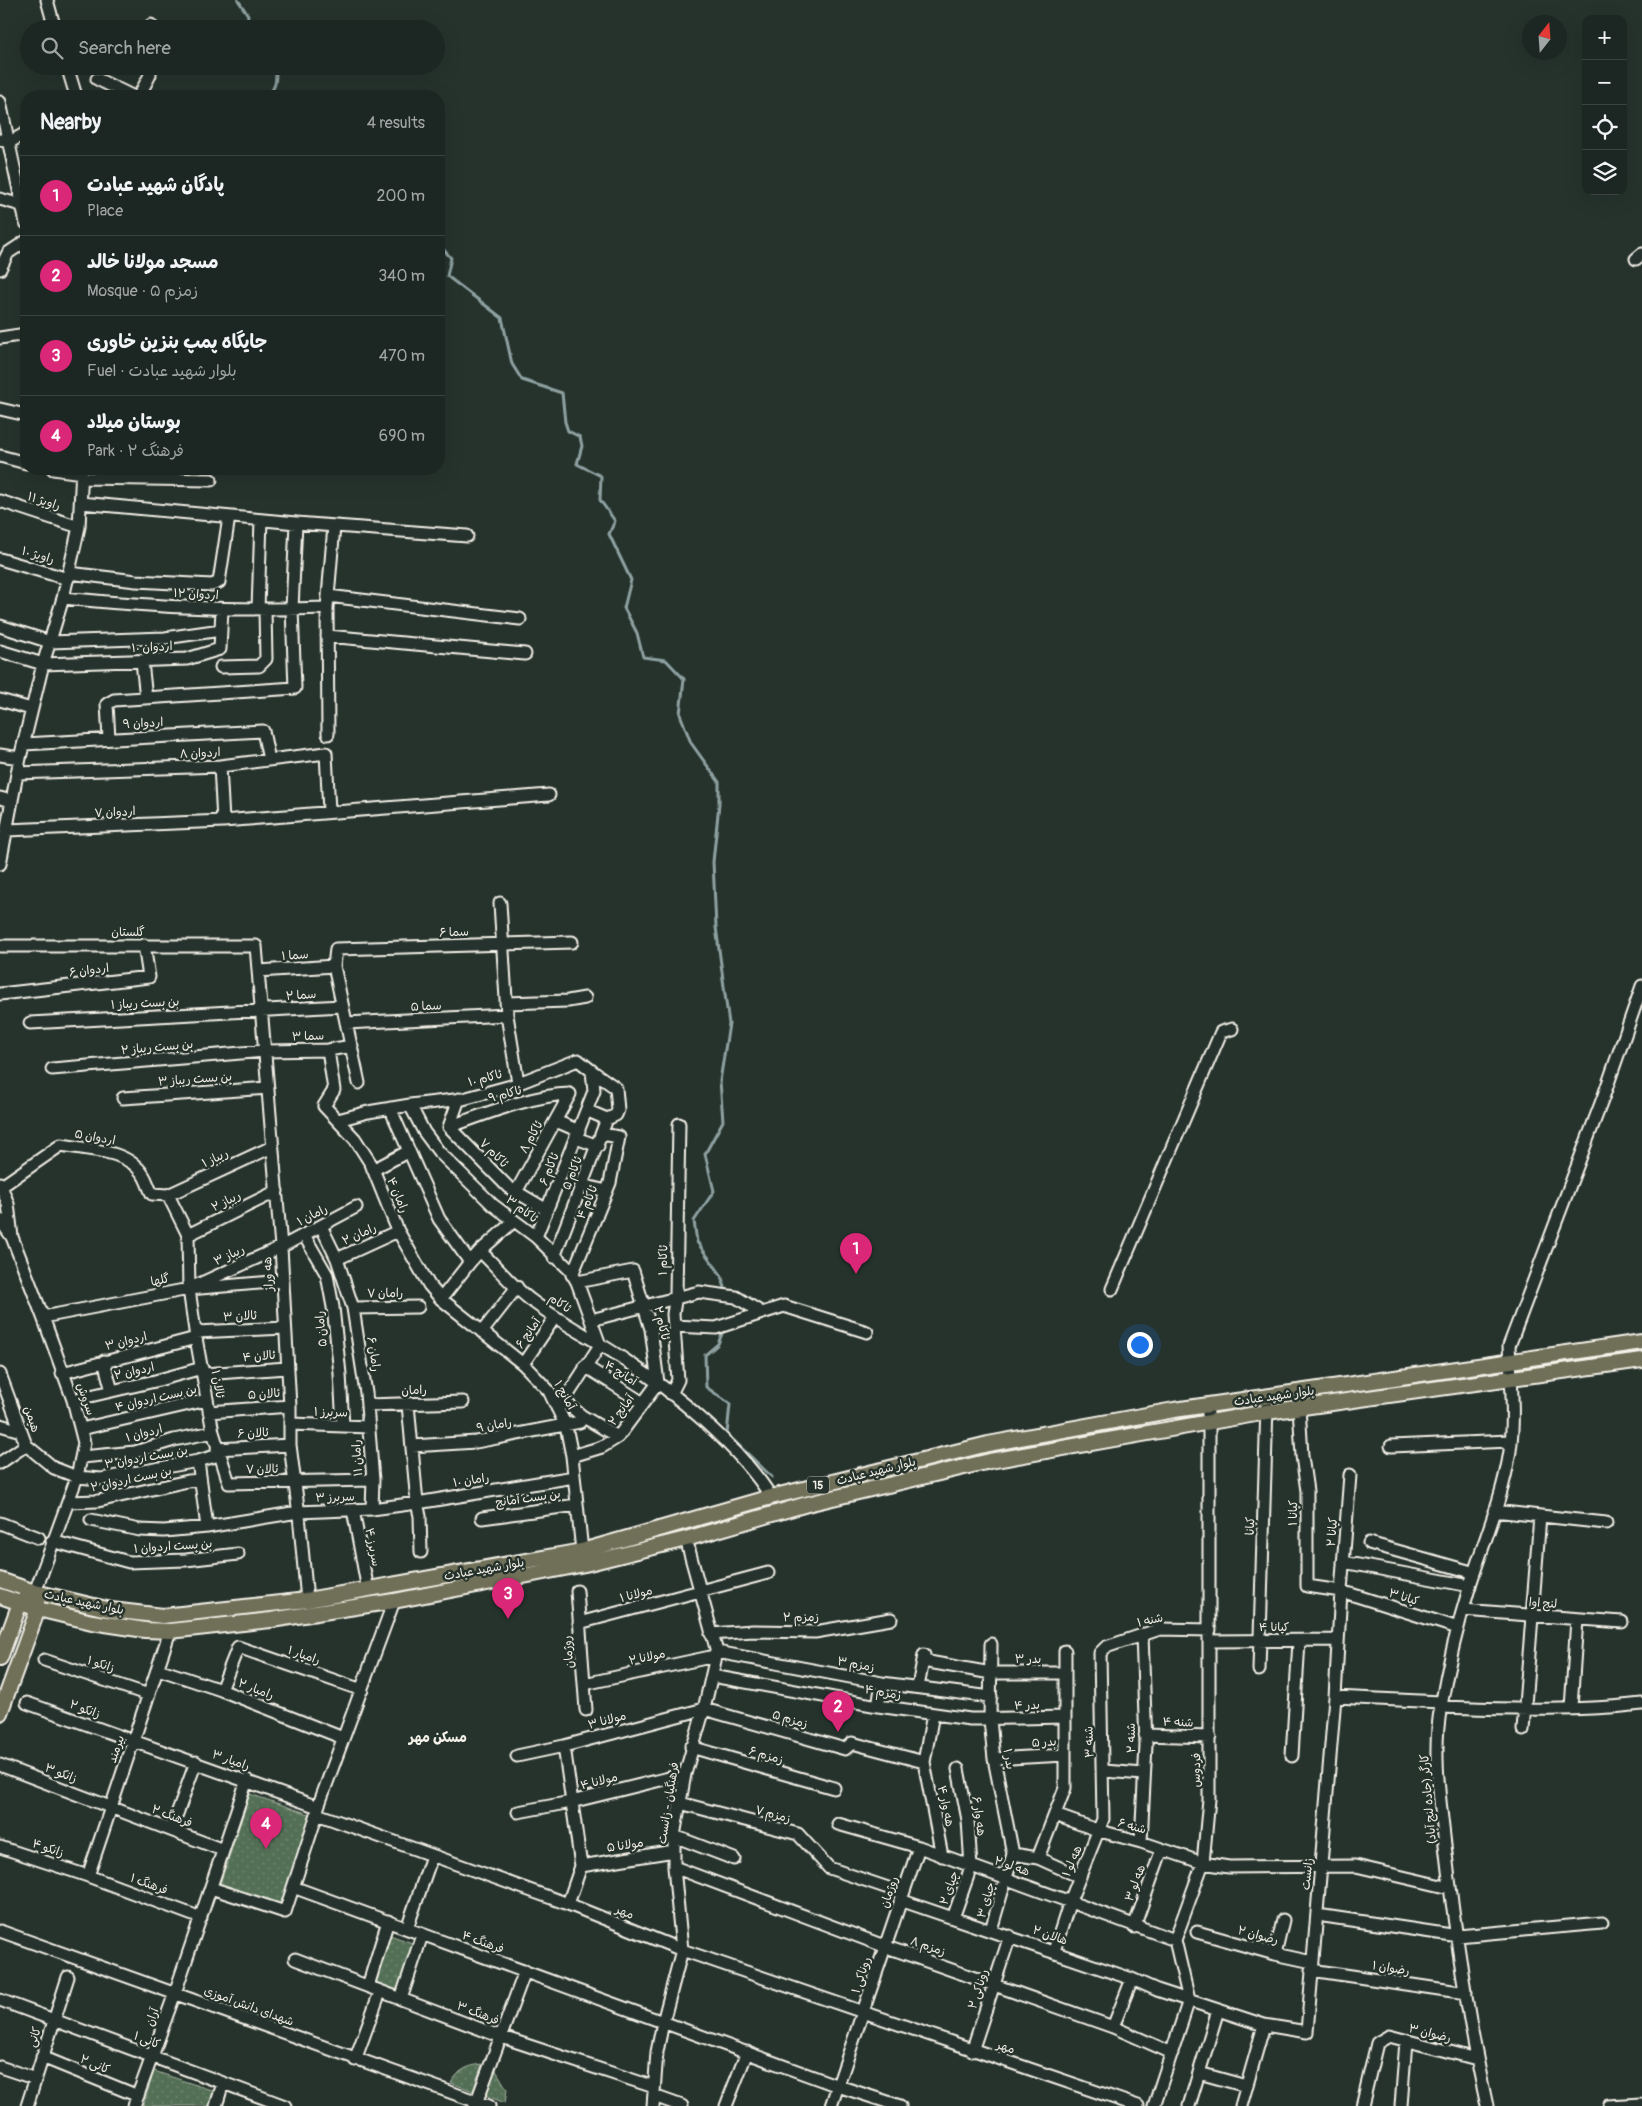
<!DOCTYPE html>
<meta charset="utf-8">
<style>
body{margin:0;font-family:Pangolin,"Playpen Sans Arabic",sans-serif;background:#252e2a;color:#f1f3f6}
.controls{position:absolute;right:15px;top:15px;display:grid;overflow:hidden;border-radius:10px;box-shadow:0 5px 20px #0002}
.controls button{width:45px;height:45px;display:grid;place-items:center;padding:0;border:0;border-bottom:1px solid #3a4340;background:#1c2622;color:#f1f3f6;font:25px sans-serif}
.compass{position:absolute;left:1522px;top:15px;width:45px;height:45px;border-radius:50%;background:#1c2622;box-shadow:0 5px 20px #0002;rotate:17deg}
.you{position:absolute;left:1139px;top:1344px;width:18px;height:18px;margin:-12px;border:4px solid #fff;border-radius:50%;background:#1a73e8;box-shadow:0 0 0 8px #1a73e833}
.badge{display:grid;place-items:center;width:32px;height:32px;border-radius:50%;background:#db2777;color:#fff;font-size:16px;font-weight:700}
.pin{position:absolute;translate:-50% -41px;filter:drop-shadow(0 1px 2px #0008)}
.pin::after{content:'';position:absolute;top:26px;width:18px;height:15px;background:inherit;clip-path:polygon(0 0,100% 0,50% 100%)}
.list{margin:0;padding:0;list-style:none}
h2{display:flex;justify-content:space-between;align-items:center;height:65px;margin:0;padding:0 20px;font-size:21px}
h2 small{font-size:16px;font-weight:400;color:#a0a5a5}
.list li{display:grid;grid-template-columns:32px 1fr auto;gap:15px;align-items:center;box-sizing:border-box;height:80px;padding:0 20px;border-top:1px solid #3a4340}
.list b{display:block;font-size:19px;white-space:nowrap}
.list p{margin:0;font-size:16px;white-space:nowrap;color:#a0a5a5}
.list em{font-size:16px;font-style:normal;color:#a0a5a5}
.icon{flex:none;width:28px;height:28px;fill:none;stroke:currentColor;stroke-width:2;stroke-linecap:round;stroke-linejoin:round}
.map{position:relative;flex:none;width:1642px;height:2106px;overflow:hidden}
.search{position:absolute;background:#1c2622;box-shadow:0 5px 20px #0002;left:20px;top:20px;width:425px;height:55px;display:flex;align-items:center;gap:12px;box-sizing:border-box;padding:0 18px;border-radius:28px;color:#a0a5a5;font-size:19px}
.panel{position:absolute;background:#1c2622;box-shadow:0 5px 20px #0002;left:20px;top:90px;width:425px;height:385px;border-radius:20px}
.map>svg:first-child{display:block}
.park{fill:url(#park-dots);stroke:#a4b09f}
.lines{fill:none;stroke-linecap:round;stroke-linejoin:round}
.stream{stroke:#8fa2a2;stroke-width:3}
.minor-casing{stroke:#f4f1e8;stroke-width:15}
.major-casing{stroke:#f4f1e8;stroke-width:18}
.minor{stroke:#26332d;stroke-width:11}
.major{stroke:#706f59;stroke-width:14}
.labels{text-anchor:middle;stroke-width:5;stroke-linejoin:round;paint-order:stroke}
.shield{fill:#26332d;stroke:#b6b8b0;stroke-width:1}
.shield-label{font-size:11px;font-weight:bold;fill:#f4f1e8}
.street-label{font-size:12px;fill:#f4f1e8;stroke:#26332d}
.neighbourhood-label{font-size:14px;font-weight:bold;fill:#f4f1e8;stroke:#26332d}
</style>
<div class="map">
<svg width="1642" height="2106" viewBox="0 0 1642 2106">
<defs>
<pattern id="park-dots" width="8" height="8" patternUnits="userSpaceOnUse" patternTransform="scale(1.25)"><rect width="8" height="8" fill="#536f56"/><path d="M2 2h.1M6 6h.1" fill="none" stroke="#6c846e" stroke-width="1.8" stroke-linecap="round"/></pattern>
</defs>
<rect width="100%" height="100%" fill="#26332d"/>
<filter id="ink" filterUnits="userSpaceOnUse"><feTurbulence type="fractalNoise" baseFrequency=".02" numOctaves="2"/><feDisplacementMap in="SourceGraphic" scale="10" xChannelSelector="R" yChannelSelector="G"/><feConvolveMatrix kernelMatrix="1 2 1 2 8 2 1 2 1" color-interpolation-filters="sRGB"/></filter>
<g filter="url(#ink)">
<path class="park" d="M250,1794L312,1815L282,1905L220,1884Z
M390,1935L415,1944L398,1990L374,1981Z
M482,2064L473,2091L451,2083C459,2070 466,2066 482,2064Z
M494,2067L507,2089L505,2103L484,2095Z
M154,2071L214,2091L209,2106H143Z"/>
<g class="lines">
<path class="stream" d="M238,0L248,15L246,29
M267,96C276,88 277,80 275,67L272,66
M439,248L443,249L451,258L447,276L502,318L512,364L522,380L562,393L565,422L568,431L580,437L582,446L577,464L601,476L600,500L615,521L609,534L631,580L624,608L637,633L643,657L666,660L684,679L680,714L691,743L719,782V804L713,862L716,927L729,1024L720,1081L723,1121L705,1154L714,1191L694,1221L697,1242L721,1275L726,1291
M723,1331L718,1344L705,1355L706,1387L730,1404L727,1434L772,1477"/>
<g class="minor-casing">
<path id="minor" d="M47,0L55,29
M151,29V25
M67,66L76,96
M97,79L132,96
M139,96L150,75V66
M0,102L26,223
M0,140L10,142L26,133
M0,199L21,205
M1636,259L1642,254
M0,269L8,253L26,241
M0,338L26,334
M0,409L26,415
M0,456L26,463
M53,469L82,473
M82,478L211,480
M0,501L79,527
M81,503L296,523L467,536
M0,559L68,579
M69,573L136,581L212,585L219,582L229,517
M328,596L520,619
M63,598C151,607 239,611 327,608
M258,609L261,520
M0,626L50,642L165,638L221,630
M327,636L525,654
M0,651L43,664L187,659L220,649L222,609
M142,662L146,698
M221,667L259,666L266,659L265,609
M0,700L31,709
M328,734L327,608L334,526
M109,739L107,704L114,700L295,688L292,609L296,523
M24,744L263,731L269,760
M0,755L20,758
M220,766L223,821
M17,773L220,766L326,753L329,811
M0,798L12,801
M7,830L223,821L549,795
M0,864L20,758L43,664L63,598L79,527L82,469
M500,903L507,1015L518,1083
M0,946H256L281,1247L290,1406V1445L299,1515L307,1600
M259,971L334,966
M0,994L149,977L144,945
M506,1003L568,1001L585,998
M30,1023L342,1006
M346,1023L507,1015
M328,1050L334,1090L324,1106L355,1139L371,1164L398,1231L429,1285L441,1299L523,1364L549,1391L566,1426L572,1456L582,1551
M52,1069L264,1051L328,1050L352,1046
M592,1071L616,1088L618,1110L616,1115L607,1119
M359,1083L334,966L336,949L572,942
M123,1098L268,1088
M459,1099L449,1127L508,1187L547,1210
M410,1105L424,1132L439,1152L493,1205L536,1237L570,1270L577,1282L600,1345L564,1401L557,1408
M390,1108L439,1219L470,1262L480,1251C497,1267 513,1287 532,1301C561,1323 594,1339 625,1360C673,1391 741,1448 771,1497
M338,1120L368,1112L410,1105L463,1099L511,1086L578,1060L592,1071L594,1091L536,1237
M556,1121L579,1131
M449,1127C485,1114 532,1095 570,1094
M576,1138L598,1146
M373,1170L409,1151
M0,1183L8,1204L12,1237
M582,1185L606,1191
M2,1186L61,1145C89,1150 128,1149 144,1176C147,1181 149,1188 152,1194L168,1195L188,1235L189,1289L196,1338L213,1432L229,1483L373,1480
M516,1192L570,1094
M168,1195L272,1147
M0,1220L12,1237L43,1317L73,1400L84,1443L77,1477L35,1592
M321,1226L337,1259L398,1231
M188,1235L277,1191
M304,1235L327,1275L333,1307L340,1374L343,1426
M480,1251L514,1221
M554,1257L607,1119L588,1111
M337,1259L353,1308L366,1393L373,1480L372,1509
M572,1275L610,1183L619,1137L602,1134
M197,1285L281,1247L356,1207
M1112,1289L1221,1032L1232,1029
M441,1299L470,1262
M353,1308L418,1307
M43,1317L189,1289L283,1281
M591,1320L699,1292L736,1297L762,1313
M674,1326L716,1328L784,1306L867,1332
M196,1332L285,1328
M482,1332L517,1287
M104,1361L112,1391
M523,1364L555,1317
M585,1366L643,1403
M62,1373L196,1338
M0,1374L26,1445L54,1468L77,1477L101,1479L198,1461L219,1455
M204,1374L287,1368
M671,1394L678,1380L673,1314L676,1295L679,1124
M73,1400L155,1381L202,1368
M564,1401L582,1416L618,1437
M408,1404L417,1503L420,1516L421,1552
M367,1405L463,1402
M1299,1407L1302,1456L1307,1491V1586L1341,1591L1458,1628
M209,1412L290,1406
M291,1424L369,1427
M0,1425L21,1431
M81,1429L207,1400
M412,1446L476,1442L580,1422
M1391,1446L1510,1441
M217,1449L290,1445
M572,1456L602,1447L618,1437L658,1383L651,1329L633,1271L577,1282
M82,1457L135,1452L174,1440L213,1432
M198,1461L207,1527
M0,1463L26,1445
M68,1502L98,1501L188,1481L200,1480
M353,1510L368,1590
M1494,1511L1606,1523
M482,1518L577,1505
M91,1520L140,1530L164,1531L207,1527L298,1512L372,1509L417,1503L574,1477
M0,1523L39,1538
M52,1541L129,1562L186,1560L238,1554
M1369,1543L1468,1571
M1343,1562L1470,1586
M577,1591L586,1710
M394,1601L318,1807L317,1814L568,1904L682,1950L1138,2106
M1463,1610L1622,1622
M579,1623L768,1573
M711,1634L753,1631L815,1632L891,1619
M1210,1641L1338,1640
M991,1644L990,1720L994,1759L1013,1854L991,1930
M717,1652L882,1683L991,1697
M44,1660L149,1695
M923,1661L991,1673H1065
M158,1669L221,1690L343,1738
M1259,1670L1267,1405
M712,1676L878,1706L970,1719L1065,1717
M584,1684L715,1656
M918,1687L924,1655
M221,1690L238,1647L362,1690
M1335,1697L1441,1702
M27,1703L318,1807
M878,1706L882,1683
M1440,1707C1507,1709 1575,1712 1642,1704
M1571,1708L1577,1619
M933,1714L924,1762L942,1856
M1523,1730L1540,1516
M1145,1735L1210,1737
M564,1746L581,1866L568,1904
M691,1747L834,1788
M517,1756L564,1746L704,1709L845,1749L852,1743L924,1762
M1292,1756L1299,1641
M994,1759L1065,1755
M0,1765L223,1850
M1104,1771L1144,1774
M680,1803L798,1834L829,1868L903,1893
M518,1812L571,1802L685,1774
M1055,1815L1100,1831L1141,1842L1203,1863L1229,1867L1356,1866L1450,1888
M838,1824L919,1847L1175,1940
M171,1830L196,1762
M674,1836L734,1859
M1141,1842L1146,1745L1142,1634
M0,1847L88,1876L201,1918
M1013,1854L1038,1858L1080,1877
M1038,1858L1065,1788V1651
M581,1866L674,1851
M674,1867L884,1946L1113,2027L1172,2053
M88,1876L170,1631
M293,1887L838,2086L900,2106
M211,1888L285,1912L317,1814
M900,1900L1132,1979L1157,1990L1264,2025
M1324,1916L1458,1936L1602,1923
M953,1918L971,1867L968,1820L958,1769
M1134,1927L1162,1849
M407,1928L432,1856
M0,1931L489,2106
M1197,1932L1275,1954L1312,1962
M1054,1951L1070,1901L1103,1819L1100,1653L1106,1647L1160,1629L1210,1630
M1275,1954L1283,1920
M295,1959L499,2036L654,2087
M1311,1970L1466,1993
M368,1986L388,1921
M401,1999L422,1935
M0,2000L285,2106
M1113,2027L1132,1979
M972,2051L1010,1936
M42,2057L138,2096
M355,2060L380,1992
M0,2067L36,2079
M1199,2073L1246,2086
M654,2096L682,2106
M27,2106L68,1977
M134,2106L175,1993L247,1780
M216,2106L223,2083
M475,2106L525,1971
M653,2106L657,2052L663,2022L682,1950L674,1867V1836L685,1774L704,1709L717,1652L686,1539
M726,2106L747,2052
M831,2106L919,1847
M1154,2106L1189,2000L1175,1940L1203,1863L1209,1799V1423L1207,1405
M1189,2106L1218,2010
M1241,2106L1264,2025L1307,2032L1335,1697L1341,1591L1350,1475
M1362,2106L1377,2043L1389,2036L1477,2059
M1401,2106L1406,2041
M1487,2106C1468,2020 1455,1933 1445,1845C1440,1799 1432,1752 1441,1706C1448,1665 1458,1624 1470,1585C1484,1541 1503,1497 1510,1451C1515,1417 1511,1380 1509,1346L1603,1098L1642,986
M1609,2106L1642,2104"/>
</g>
<g class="major-casing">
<path id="major" d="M0,1580L35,1592L111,1610L163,1616L307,1600L582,1551L771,1497L988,1444L1174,1410L1642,1342
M0,1596L38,1609L92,1622L145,1630L170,1631L271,1620L394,1601L585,1564L686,1539L807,1504L990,1461L1267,1412L1642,1360
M0,1658L20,1603L35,1592L38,1609L0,1713"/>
</g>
<use href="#minor" class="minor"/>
<use href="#major" class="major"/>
</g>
</g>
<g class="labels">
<rect class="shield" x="807" y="1476.5" width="22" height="17" rx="4"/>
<g class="shield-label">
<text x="818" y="1489">15</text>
</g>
<g class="street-label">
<text transform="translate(44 501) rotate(18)" y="4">راویژ ۱۱</text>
<text transform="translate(38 555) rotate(16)" y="4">راویژ ۱۰</text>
<text transform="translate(196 594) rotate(3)" y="4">اردوان ۱۲</text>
<text transform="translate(152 647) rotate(-3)" y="4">اردوان ۱۰</text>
<text transform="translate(143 723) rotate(-3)" y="4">اردوان ۹</text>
<text transform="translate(200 753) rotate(-3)" y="4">اردوان ۸</text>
<text transform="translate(115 812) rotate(-3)" y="4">اردوان ۷</text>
<text x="128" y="936">گلستان</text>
<text transform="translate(454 932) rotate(-2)" y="4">سما ۶</text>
<text transform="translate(295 955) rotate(-4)" y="4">سما ۱</text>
<text transform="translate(89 970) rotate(-7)" y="4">اردوان ۶</text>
<text transform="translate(301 995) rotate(-4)" y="4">سما ۲</text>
<text transform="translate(145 1003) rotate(-3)" y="4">بن بست ریباز ۱</text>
<text transform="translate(426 1006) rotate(-3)" y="4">سما ۵</text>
<text transform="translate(308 1036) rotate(-2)" y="4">سما ۳</text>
<text transform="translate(157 1047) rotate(-5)" y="4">بن بست ریباز ۲</text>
<text transform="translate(485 1078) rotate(-15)" y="4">ئاکام ۱۰</text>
<text transform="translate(195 1079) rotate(-4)" y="4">بن بست ریباز ۳</text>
<text transform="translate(505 1094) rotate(-15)" y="4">ئاکام ۹</text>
<text transform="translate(95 1137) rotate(10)" y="4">اردوان ۵</text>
<text transform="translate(531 1137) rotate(-61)" y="4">ئاکام ۸</text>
<text transform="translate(494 1153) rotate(45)" y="4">ئاکام ۷</text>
<text transform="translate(215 1158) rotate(-25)" y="4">ریباز ۱</text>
<text transform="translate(549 1169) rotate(-68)" y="4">ئاکام ۶</text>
<text transform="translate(572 1173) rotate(-68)" y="4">ئاکام ۵</text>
<text transform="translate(398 1195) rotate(67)" y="4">رامان ۴</text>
<text transform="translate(226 1201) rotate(-26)" y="4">ریباز ۲</text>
<text transform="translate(587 1202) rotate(-67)" y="4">ئاکام ۴</text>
<text transform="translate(522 1209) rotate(37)" y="4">ئاکام ۳</text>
<text transform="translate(312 1215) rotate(-28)" y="4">رامان ۱</text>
<text transform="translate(359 1234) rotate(-24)" y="4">رامان ۲</text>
<text transform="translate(229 1255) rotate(-25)" y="4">ریباز ۳</text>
<text transform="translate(663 1260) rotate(-89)" y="4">ئاکام ۱</text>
<text transform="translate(268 1274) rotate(-93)" y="4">هه وراز</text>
<text transform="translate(160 1280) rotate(-11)" y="4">گلها</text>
<text transform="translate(385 1293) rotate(-1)" y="4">رامان ۷</text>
<text transform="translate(560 1303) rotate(34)" y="4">ئاکام</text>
<text transform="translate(240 1316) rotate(-3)" y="4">ئالان ۳</text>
<text transform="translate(662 1323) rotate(77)" y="4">ئاکام ۲</text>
<text transform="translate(321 1329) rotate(-96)" y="4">رامان ۵</text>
<text transform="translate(528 1333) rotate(-55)" y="4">آمانج ۶</text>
<text transform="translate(126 1341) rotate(-14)" y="4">اردوان ۳</text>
<text transform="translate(374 1354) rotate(81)" y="4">رامان ۶</text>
<text transform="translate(259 1356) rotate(-4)" y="4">ئالان ۴</text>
<text transform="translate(134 1371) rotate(-13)" y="4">اردوان ۲</text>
<text transform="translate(621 1373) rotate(32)" y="4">آمانج ۴</text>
<text transform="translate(218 1384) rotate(80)" y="4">ئالان ۱</text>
<text transform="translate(414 1390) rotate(-2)" y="4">رامان</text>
<text transform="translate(264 1394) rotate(-4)" y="4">ئالان ۵</text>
<text transform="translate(565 1395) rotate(60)" y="4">آمانج ۱</text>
<text transform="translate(1274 1396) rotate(-8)" y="4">بلوار شهید عبادت</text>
<text transform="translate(156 1398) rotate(-13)" y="4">بن بست اردوان ۴</text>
<text transform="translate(86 1399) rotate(71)" y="4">سروش</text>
<text transform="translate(621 1410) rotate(-54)" y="4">آمانج ۲</text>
<text transform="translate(331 1412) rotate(2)" y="4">سربرز ۱</text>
<text transform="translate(32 1419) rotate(71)" y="4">هیمن</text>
<text transform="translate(494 1425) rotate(-10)" y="4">رامان ۹</text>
<text transform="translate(144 1433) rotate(-15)" y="4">اردوان ۱</text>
<text transform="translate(253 1433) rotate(-3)" y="4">ئالان ۶</text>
<text transform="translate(146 1457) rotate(-10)" y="4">بن بست اردوان ۳</text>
<text transform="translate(357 1458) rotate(-94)" y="4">رامان ۱۱</text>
<text transform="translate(262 1469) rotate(-1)" y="4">ئالان ۷</text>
<text transform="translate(876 1471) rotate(-14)" y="4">بلوار شهید عبادت</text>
<text transform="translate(131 1479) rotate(-12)" y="4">بن بست اردوان ۲</text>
<text transform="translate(471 1480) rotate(-9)" y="4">رامان ۱۰</text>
<text transform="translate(335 1497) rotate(-2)" y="4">سربرز ۳</text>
<text transform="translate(528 1498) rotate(-8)" y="4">بن بست آمانج</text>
<text transform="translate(1293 1513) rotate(-89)" y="4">کیانا ۱</text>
<text transform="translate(1250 1526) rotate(-88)" y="4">کیانا</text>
<text transform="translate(1332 1532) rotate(-85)" y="4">کیانا ۲</text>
<text transform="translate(173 1546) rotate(-4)" y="4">بن بست اردوان ۱</text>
<text transform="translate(373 1547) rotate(79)" y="4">سربرز ۴</text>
<text transform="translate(484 1569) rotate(-10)" y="4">بلوار شهید عبادت</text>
<text transform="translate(636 1594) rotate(-15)" y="4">مولانا ۱</text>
<text transform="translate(1404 1597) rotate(17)" y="4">کیانا ۳</text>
<text transform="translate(84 1602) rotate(12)" y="4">بلوار شهید عبادت</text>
<text transform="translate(1543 1603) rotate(4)" y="4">لنج اوا</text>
<text transform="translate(801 1617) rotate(-1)" y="4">زمزم ۲</text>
<text transform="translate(1150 1620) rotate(-12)" y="4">شنه ۱</text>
<text x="1274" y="1631">کیانا ۴</text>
<text transform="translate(568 1652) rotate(-95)" y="4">روژمان</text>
<text transform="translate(304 1655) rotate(19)" y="4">رامیار ۱</text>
<text transform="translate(647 1657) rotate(-12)" y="4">مولانا ۲</text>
<text x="1028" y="1663">بدر ۳</text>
<text transform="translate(101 1664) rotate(18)" y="4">زانکو ۱</text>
<text transform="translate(856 1664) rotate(10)" y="4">زمزم ۳</text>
<text transform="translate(256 1689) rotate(21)" y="4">رامیار ۲</text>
<text transform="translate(883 1692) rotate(10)" y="4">زمزم ۴</text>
<text transform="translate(1027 1705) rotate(-2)" y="4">بدر ۴</text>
<text transform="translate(85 1709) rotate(20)" y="4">زانکو ۲</text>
<text transform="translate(790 1719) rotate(16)" y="4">زمزم ۵</text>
<text transform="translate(607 1720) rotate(-15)" y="4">مولانا ۳</text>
<text transform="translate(1178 1722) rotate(2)" y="4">شنه ۴</text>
<text transform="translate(1131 1738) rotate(-91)" y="4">شنه ۲</text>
<text transform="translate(1044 1742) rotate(-3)" y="4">بدر ۵</text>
<text transform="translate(1089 1742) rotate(-92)" y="4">شنه ۳</text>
<text transform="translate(116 1749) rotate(-71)" y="4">بیرمند</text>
<text transform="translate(766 1755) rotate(16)" y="4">زمزم ۶</text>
<text transform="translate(1009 1759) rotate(81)" y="4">بدر ۱</text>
<text transform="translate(231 1760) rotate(19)" y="4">رامیار ۳</text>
<text transform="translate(1196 1770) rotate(-89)" y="4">فردوس</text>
<text transform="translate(61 1773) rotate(21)" y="4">زانکو ۳</text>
<text transform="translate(599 1781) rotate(-14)" y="4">مولانا ۴</text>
<text transform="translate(1428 1799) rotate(-95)" y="4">کارگر (جاده لنج آباد)</text>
<text transform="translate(668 1803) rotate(-81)" y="4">فرهنگیان - زانست</text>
<text transform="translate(946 1806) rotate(78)" y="4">هه وار ۴</text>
<text transform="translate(773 1814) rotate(15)" y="4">زمزم ۷</text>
<text transform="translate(172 1816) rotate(21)" y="4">فرهنگ ۲</text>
<text transform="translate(979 1816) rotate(82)" y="4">هه وار ۶</text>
<text transform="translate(1132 1826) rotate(15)" y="4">شنه ۶</text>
<text transform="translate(625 1845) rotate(-9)" y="4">مولانا ۵</text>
<text transform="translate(48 1848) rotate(19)" y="4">زانکو ۴</text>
<text transform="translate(1072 1861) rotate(-67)" y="4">هه لو ۱</text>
<text transform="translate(1012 1866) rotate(19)" y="4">هه لو ۲</text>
<text transform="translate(1307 1874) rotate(-84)" y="4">زانست</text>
<text transform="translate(1135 1883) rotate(-70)" y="4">هه لو ۳</text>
<text transform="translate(149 1884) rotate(20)" y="4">فرهنگ ۱</text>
<text transform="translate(949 1888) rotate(-71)" y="4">چیای ۲</text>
<text transform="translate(889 1892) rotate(-71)" y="4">روژمان</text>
<text transform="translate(986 1900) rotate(-74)" y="4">چیای ۳</text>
<text transform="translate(625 1912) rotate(22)" y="4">مهر</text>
<text transform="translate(1050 1935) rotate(19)" y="4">هالان ۲</text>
<text transform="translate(1258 1935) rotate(15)" y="4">رضوان ۲</text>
<text transform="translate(483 1942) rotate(20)" y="4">فرهنگ ۴</text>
<text transform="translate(928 1946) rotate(19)" y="4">زمزم ۸</text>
<text transform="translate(1391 1968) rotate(9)" y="4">رضوان ۱</text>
<text transform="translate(861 1975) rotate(-72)" y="4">روناکی ۱</text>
<text transform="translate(978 1989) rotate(-72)" y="4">روناکی ۲</text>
<text transform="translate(249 2006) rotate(20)" y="4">شهدای دانش آموزی</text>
<text transform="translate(478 2013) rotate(21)" y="4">فرهنگ ۳</text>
<text transform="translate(152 2017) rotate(-70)" y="4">آران</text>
<text transform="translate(1430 2033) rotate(14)" y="4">رضوان ۳</text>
<text transform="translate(34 2037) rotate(-71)" y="4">کانی</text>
<text transform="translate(147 2040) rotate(21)" y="4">کانی ۱</text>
<text transform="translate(1006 2047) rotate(18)" y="4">مهر</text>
<text transform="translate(95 2064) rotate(23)" y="4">کانی ۲</text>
</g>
<g class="neighbourhood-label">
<text x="438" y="1742">مسکن مهر</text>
</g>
</g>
</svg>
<div class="controls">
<button>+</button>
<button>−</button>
<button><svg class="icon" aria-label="locate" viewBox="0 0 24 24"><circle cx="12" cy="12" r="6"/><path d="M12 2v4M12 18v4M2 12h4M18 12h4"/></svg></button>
<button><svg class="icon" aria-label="layers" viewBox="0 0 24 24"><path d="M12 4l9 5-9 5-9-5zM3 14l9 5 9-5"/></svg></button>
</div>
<svg class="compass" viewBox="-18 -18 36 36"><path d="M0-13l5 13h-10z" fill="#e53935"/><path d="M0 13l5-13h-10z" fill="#a0a5a5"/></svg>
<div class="you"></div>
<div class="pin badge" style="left:856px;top:1274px">1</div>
<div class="pin badge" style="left:838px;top:1732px">2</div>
<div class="pin badge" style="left:508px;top:1619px">3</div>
<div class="pin badge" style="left:266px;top:1849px">4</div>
<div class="search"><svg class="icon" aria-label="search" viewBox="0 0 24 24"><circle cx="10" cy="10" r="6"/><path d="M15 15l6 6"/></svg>Search here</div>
<section class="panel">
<h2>Nearby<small>4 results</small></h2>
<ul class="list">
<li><span class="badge">1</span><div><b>پادگان شهید عبادت</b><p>Place</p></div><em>200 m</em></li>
<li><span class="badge">2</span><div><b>مسجد مولانا خالد</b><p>Mosque · زمزم ۵</p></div><em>340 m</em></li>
<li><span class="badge">3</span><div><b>جایگاه پمپ بنزین خاوری</b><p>Fuel · بلوار شهید عبادت</p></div><em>470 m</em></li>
<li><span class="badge">4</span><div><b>بوستان میلاد</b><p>Park · فرهنگ ۲</p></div><em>690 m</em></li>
</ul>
</section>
</div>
